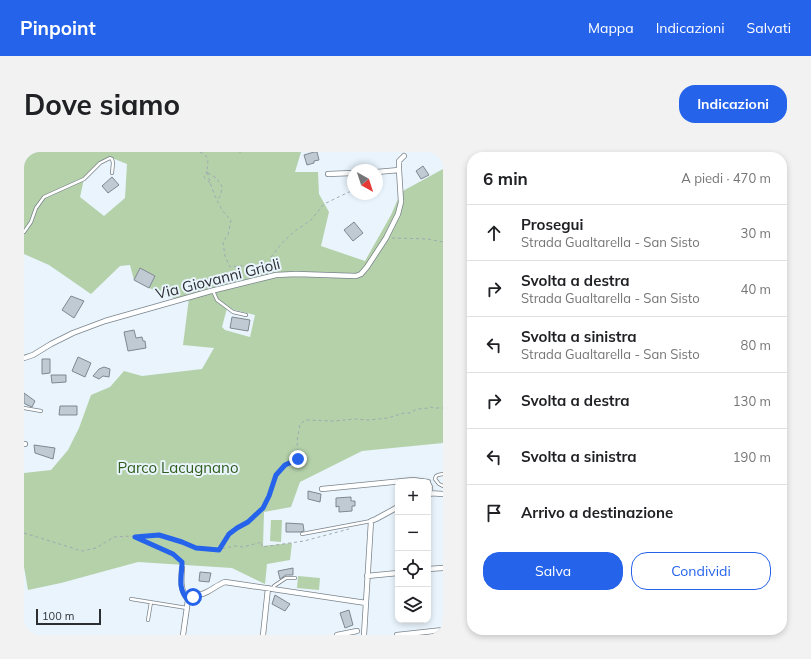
<!DOCTYPE html>
<html lang="it">
<meta charset="utf-8">
<style>
body{margin:0;font-family:Mulish,sans-serif;background:#f2f2f2;color:#202124}
.controls{position:absolute;right:12px;bottom:12px;display:grid;overflow:hidden;border-radius:8px;box-shadow:0 2px 6px #0003}
.controls button{width:36px;height:36px;display:grid;place-items:center;padding:0;border:0;border-bottom:1px solid #e0e0e0;background:#fff;color:#202124;font:20px sans-serif}
.compass{position:absolute;left:323px;top:12px;width:36px;height:36px;border-radius:50%;background:#fff;box-shadow:0 2px 6px #0003;rotate:141deg}
.scale{position:absolute;left:12px;bottom:10px;width:65px;box-sizing:border-box;padding-left:4px;border:2px solid #2c3033;border-top:0;font-size:11px;line-height:14px;white-space:nowrap;color:#2c3033;-webkit-text-stroke:3px #e9f4fd;paint-order:stroke}
.stop{position:absolute;width:12px;height:12px;margin:-9px;border:3px solid #2563eb;border-radius:50%;background:#fff}
.stop.end{background:#2563eb;border-color:#fff;box-shadow:0 1px 4px #0008}
.list{margin:0;padding:0;list-style:none}
h2{display:flex;justify-content:space-between;align-items:center;height:52px;margin:0;padding:0 16px;font-size:17px}
h2 small{font-size:13px;font-weight:400;color:#757577}
.list li{display:grid;grid-template-columns:26px 1fr auto;gap:12px;align-items:center;box-sizing:border-box;height:56px;padding:0 16px;border-top:1px solid #e0e0e0}
.list b{display:block;font-size:15px;white-space:nowrap}
.list p{margin:0;font-size:13px;white-space:nowrap;color:#757577}
.list em{font-size:13px;font-style:normal;color:#757577}
.actions{display:flex;gap:8px;padding:12px 16px}
.actions a{flex:1;padding:9px 0;border:1px solid #2563eb;border-radius:16px;text-align:center;font-size:14px;color:#2563eb}
.actions .main{background:#2563eb;color:#fff}
.icon{flex:none;width:22px;height:22px;fill:none;stroke:currentColor;stroke-width:2;stroke-linecap:round;stroke-linejoin:round}
.map{position:relative;flex:none;width:419px;height:483px;overflow:hidden;border-radius:16px}
header{display:flex;align-items:center;gap:24px;box-sizing:border-box;height:56px;padding:0 20px;background:#2563eb;color:#fff}
header strong{font-size:19px}
nav{display:flex;gap:22px;margin-inline-start:auto;font-size:14px}
.intro{display:flex;align-items:center;justify-content:space-between;box-sizing:border-box;height:96px;padding:0 24px}
h1{margin:0;font-size:28px}
.button{padding:10px 18px;border-radius:16px;background:#2563eb;color:#fff;font-size:14px;font-weight:700}
main{display:flex;gap:24px;padding:0 24px}
aside{flex:1;background:#fff;border-radius:16px;box-shadow:0 2px 6px #0003}
.map>svg:first-child{display:block}
.green{fill:#b4d1aa;fill-rule:evenodd}
.building{fill:#c0cad3;stroke:#7e8890}
.lines{fill:none;stroke-linecap:round;stroke-linejoin:round}
.lane-casing{stroke:#7a848c;stroke-width:4}
.street-casing{stroke:#7a848c;stroke-width:6}
.path{stroke:#a0a9af;stroke-width:1;stroke-dasharray:3 3;stroke-linecap:butt}
.lane{stroke:#fff;stroke-width:2.5}
.street{stroke:#fff;stroke-width:4.5}
.route{stroke:#2563eb;stroke-width:5}
.labels{text-anchor:middle;stroke-width:4;stroke-linejoin:round;paint-order:stroke}
.street-label{font-size:15px;fill:#2c3033;stroke:#e9f4fd}
.park-label{font-size:15px;fill:#2f5d1c;stroke:#e9f4fd}
</style>
<header>
<strong>Pinpoint</strong>
<nav><a>Mappa</a><a>Indicazioni</a><a>Salvati</a></nav>
</header>
<div class="intro"><h1>Dove siamo</h1><a class="button">Indicazioni</a></div>
<main>
<div class="map">
<svg width="419" height="483" viewBox="0 0 419 483">
<rect width="100%" height="100%" fill="#e9f4fd"/>
<path class="green" d="M0,0H277L271,20H294L295,42L305,60L297,94L341,109L367,63L377,40L419,17V291L338,299L276,330L267,355L240,360L239,394L268,391L266,408L243,412L241,432L208,416L114,410L37,431L4,438L0,415V321L27,318L44,298L55,276L67,243L86,235L100,219L118,224L178,217L190,196L159,193L165,146L155,148L125,136L131,124L116,116L110,128L106,113L96,114L67,142L25,113L0,102ZM88,6L103,12L101,46L80,64L56,45L60,27L75,13ZM203,156L231,163L226,185L201,178L198,175Z
M247,368H258L257,390L246,389Z
M274,424L296,426L295,438L273,436Z"/>
<path class="building" d="M290,0H293L295,8L290,9V11L283,13L280,3Z
M399,14L405,23L397,27L392,19Z
M88,25L95,33L84,41L78,34Z
M330,70L339,81L329,89L320,78Z
M116,116L131,124L125,136L110,128Z
M47,144L60,149L50,166L38,158Z
M208,165L226,168L224,179L206,176Z
M110,178L112,186L118,185L119,189H121L122,196L104,199L100,180Z
M54,205L67,211L61,225L48,219Z
M18,207H26V221L18,222Z
M80,215L86,217L85,225L79,224L75,227L69,224L75,217Z
M27,223H42V230L28,231Z
M0,241L11,249L8,255L1,252L0,250Z
M36,254H53V263H35Z
M10,293L31,296L29,307L11,301Z
M284,339L297,342L296,350L284,347Z
M327,345V349H331V354H328V359L315,360V354L312,355V346Z
M262,371L279,372L280,379L276,380H262Z
M269,416V423H262L256,427L254,419Z
M176,420L187,421L185,430L175,429Z
M251,443L266,452L261,459L248,452Z
M325,458L329,473L321,476L316,461Z"/>
<g class="lines">
<g class="lane-casing">
<path id="lane" d="M0,80L7,70L12,56L20,45L60,27L76,11L86,6L88,7L89,11L88,21
M189,139L193,148L209,160L222,163
M0,256L17,259
M419,322L414,323L412,324L411,327L415,332L419,334
M278,382L347,369
M249,437L250,434L262,426H271
M107,447L163,456
M124,468L127,450"/>
</g>
<g class="street-casing">
<path id="street" d="M353,20L375,18V9L380,4
M304,22L329,21
M0,206L9,203L27,192L49,181L81,169L187,139L252,123L272,122L332,124L337,122L343,115L362,86L374,62L377,50L375,18
M0,292H1
M404,331L406,335V342
M298,337L389,328L404,330
M404,341L419,342
M158,416C157,429 156,438 164,448L159,483
M404,417L419,416
M343,424L374,421
M164,448C172,442 175,444 183,440C189,437 195,432 201,430L342,451
M239,483L244,436
M313,483L333,479
M340,483L347,369L352,367L374,355
M373,483L419,478"/>
</g>
<path class="path" d="M176,0C179,1 182,3 183,6C185,10 183,14 183,18C184,27 192,48 197,56C200,61 203,64 207,68L204,83L199,90L201,104L206,115C214,114 236,112 242,115C245,116 245,117 246,120
M215,0H217
M183,19L180,25L186,31
M184,21L194,27V29L198,34L197,42L194,48
M368,86L404,87L419,90
M245,117L247,105L258,91L271,79L287,68L300,52L325,40L329,39
M0,381L58,399L72,396L90,385L108,384L149,401L158,410V412
M111,385L135,383L158,390L172,396L195,398L201,396L211,394L219,395L238,390V395L280,389L325,377
M195,398L205,382L213,376L224,370L239,356L245,344L253,323L261,313L274,307L273,289L276,272L282,268L310,269L331,267L345,268L364,266L380,261H386L393,257L405,256L407,255L410,256H419"/>
<use href="#lane" class="lane"/>
<use href="#street" class="street"/>
</g>
<g class="lines">
<path class="route" d="M169,445L164,448C153,436 158,425 158,410L149,402L111,385L135,383L158,390L172,396L195,398L205,382L213,376L224,370L239,356L245,344L252,323L261,313L274,307"/>
</g>
<g class="labels">
<g class="street-label">
<text transform="translate(194 127) rotate(-14)" y="5">Via Giovanni Grioli</text>
</g>
<g class="park-label">
<text x="154" y="321">Parco Lacugnano</text>
</g>
</g>
</svg>
<div class="controls">
<button>+</button>
<button>−</button>
<button><svg class="icon" aria-label="locate" viewBox="0 0 24 24"><circle cx="12" cy="12" r="6"/><path d="M12 2v4M12 18v4M2 12h4M18 12h4"/></svg></button>
<button><svg class="icon" aria-label="layers" viewBox="0 0 24 24"><path d="M12 4l9 5-9 5-9-5zM3 14l9 5 9-5"/></svg></button>
</div>
<svg class="compass" viewBox="-18 -18 36 36"><path d="M0-13l5 13h-10z" fill="#e53935"/><path d="M0 13l5-13h-10z" fill="#757577"/></svg>
<div class="scale">100 m</div>
<div class="stop" style="left:169px;top:445px"></div>
<div class="stop end" style="left:274px;top:307px"></div>
</div>
<aside>
<h2>6 min<small>A piedi · 470 m</small></h2>
<ul class="list">
<li><svg class="icon" aria-label="ahead" viewBox="0 0 24 24"><path d="M12 20V5M6 11l6-6 6 6"/></svg><div><b>Prosegui</b><p>Strada Gualtarella - San Sisto</p></div><em>30 m</em></li>
<li><svg class="icon" aria-label="right" viewBox="0 0 24 24"><path d="M7 20v-9h11M14 6l5 5-5 5"/></svg><div><b>Svolta a destra</b><p>Strada Gualtarella - San Sisto</p></div><em>40 m</em></li>
<li><svg class="icon" aria-label="left" viewBox="0 0 24 24"><path d="M17 20v-9H6M10 6l-5 5 5 5"/></svg><div><b>Svolta a sinistra</b><p>Strada Gualtarella - San Sisto</p></div><em>80 m</em></li>
<li><svg class="icon" aria-label="right" viewBox="0 0 24 24"><path d="M7 20v-9h11M14 6l5 5-5 5"/></svg><div><b>Svolta a destra</b></div><em>130 m</em></li>
<li><svg class="icon" aria-label="left" viewBox="0 0 24 24"><path d="M17 20v-9H6M10 6l-5 5 5 5"/></svg><div><b>Svolta a sinistra</b></div><em>190 m</em></li>
<li><svg class="icon" aria-label="arrive" viewBox="0 0 24 24"><path d="M6 21V4h12l-3 4 3 4H6"/></svg><div><b>Arrivo a destinazione</b></div></li>
</ul>
<div class="actions"><a class="main">Salva</a><a>Condividi</a></div>
</aside>
</main>
